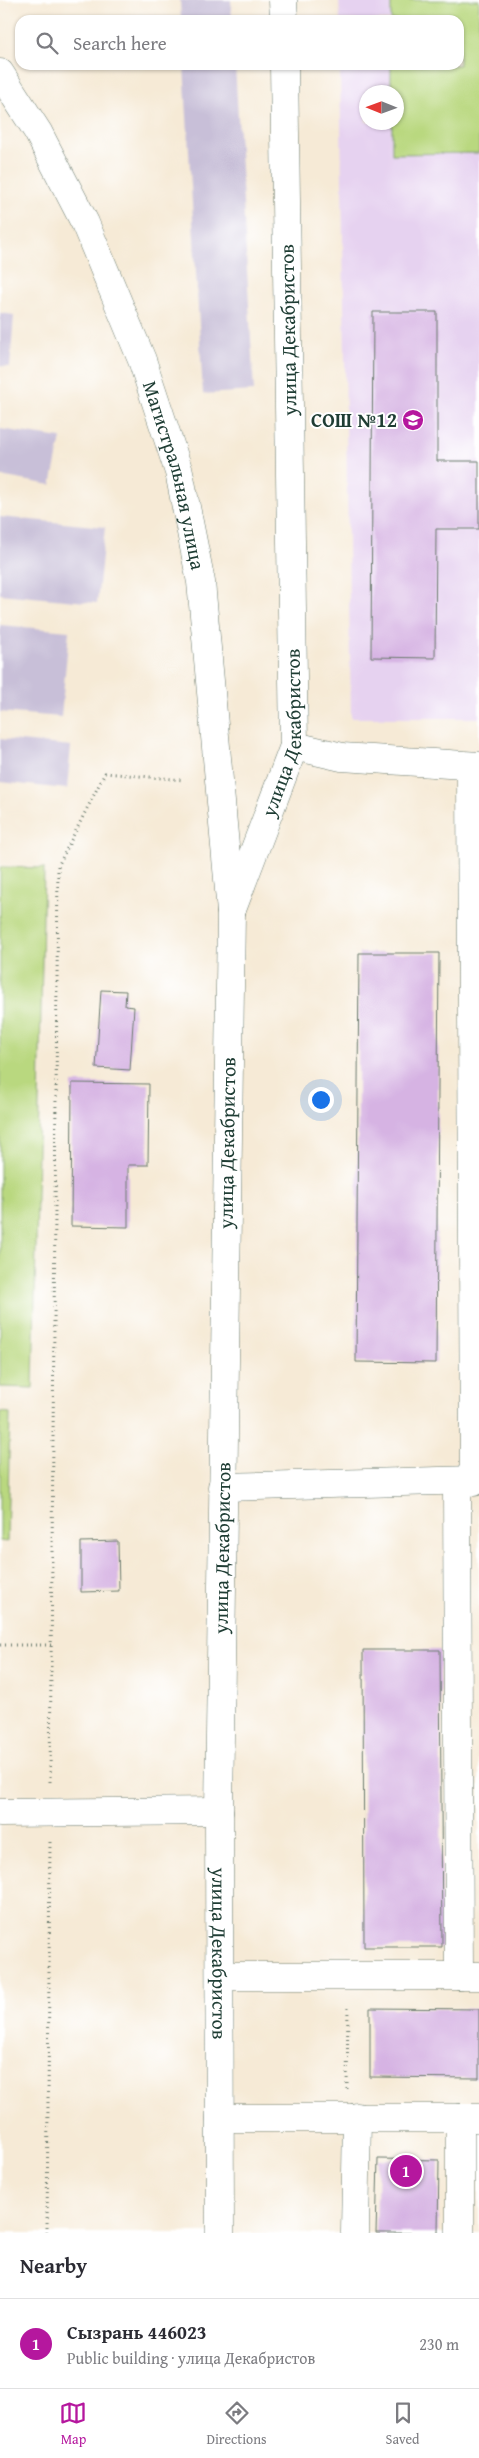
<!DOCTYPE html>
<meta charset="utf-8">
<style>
body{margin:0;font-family:"Gentium Book Plus",serif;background:#f7f7f7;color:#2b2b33}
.compass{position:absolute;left:359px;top:85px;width:45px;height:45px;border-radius:50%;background:#fff;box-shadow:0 1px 4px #0004;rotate:271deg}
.you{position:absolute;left:320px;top:1099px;width:18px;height:18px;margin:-12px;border:4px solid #fff;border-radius:50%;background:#1a73e8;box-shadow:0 0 0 8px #1a73e833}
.badge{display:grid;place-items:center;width:32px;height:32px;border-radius:50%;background:#b5179e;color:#fff;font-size:16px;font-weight:700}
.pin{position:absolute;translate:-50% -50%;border:2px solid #fff;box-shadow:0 1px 5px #0006}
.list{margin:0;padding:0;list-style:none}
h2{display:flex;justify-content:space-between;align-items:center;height:65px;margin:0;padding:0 20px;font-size:21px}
h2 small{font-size:16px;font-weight:400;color:#7c7c81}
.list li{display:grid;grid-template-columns:32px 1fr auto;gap:15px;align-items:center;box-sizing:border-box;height:90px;padding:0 20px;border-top:1px solid #e1e1e2}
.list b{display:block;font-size:19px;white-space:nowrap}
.list p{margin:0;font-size:16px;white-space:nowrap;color:#7c7c81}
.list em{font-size:16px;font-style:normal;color:#7c7c81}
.icon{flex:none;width:28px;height:28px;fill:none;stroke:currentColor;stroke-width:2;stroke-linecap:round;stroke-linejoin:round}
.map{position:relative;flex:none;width:479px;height:2233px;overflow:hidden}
.search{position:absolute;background:#fff;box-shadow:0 1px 4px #0004;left:15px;right:15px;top:15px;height:55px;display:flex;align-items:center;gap:12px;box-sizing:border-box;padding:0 18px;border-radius:15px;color:#7c7c81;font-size:19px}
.sheet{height:155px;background:#fff}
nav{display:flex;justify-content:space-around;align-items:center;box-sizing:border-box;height:70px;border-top:1px solid #e1e1e2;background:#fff;font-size:14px;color:#7c7c81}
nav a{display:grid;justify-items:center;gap:2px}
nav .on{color:#b5179e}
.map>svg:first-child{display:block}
.built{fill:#e6d2f0;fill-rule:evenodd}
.industrial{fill:#c8bfd8}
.green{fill:#b9d87f;stroke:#6c8a5a}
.building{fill:#d6b3e3}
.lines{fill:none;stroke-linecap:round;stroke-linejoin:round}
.minor-casing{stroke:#6a7a6d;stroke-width:29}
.major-casing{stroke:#6a7a6d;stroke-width:29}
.path{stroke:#6a7a6d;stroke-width:3;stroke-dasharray:1 4;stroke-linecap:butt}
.minor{stroke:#fff;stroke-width:28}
.major{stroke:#fff;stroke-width:28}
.labels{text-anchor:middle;stroke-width:4;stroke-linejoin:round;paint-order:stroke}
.street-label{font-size:20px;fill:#1f3d34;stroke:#fff}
.poi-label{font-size:20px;font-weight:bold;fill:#1f3d34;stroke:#fff;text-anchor:end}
</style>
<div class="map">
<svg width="479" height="2233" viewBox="0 0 479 2233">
<rect width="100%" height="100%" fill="#fff"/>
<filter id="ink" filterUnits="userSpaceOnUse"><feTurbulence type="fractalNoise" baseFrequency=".02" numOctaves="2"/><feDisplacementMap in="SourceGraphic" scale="10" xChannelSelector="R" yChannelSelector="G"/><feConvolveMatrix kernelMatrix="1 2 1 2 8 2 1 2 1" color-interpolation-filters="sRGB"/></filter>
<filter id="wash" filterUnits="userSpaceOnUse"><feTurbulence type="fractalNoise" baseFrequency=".0096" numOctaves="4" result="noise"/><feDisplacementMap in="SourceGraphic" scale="20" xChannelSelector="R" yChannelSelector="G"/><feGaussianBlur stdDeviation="1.12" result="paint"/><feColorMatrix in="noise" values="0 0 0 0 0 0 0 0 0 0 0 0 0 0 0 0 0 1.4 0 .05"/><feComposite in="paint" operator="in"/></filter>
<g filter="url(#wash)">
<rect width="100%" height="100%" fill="#f6ead6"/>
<path class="built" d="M339,0H479V718H351L340,65H459V20H340ZM366,92H396V122H366Z"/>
<path class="industrial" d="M180,0H231L232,20H181Z
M184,65H235L254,391L203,394Z
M0,313L14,315L10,367L0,366Z
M0,429L61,438L51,485L0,476Z
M0,517L105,527L97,603L0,594Z
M0,625L69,631L61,717L0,712Z
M0,739L71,746L67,789L0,782Z"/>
<path class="green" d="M391,0H479V153L392,154V123L396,122V92H391V65H459V20H391Z
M0,867L44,868L33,1388L0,1387Z
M0,1412L10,1413L7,1542L0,1541Z"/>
<g id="blocks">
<path class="building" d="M373,312H437V461H479V529H436L435,658L371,657Z
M359,953H439L436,1363L356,1362Z
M101,990L126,991L125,1006L134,1007L130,1070L96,1068Z
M72,1083L149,1084L148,1165H128V1227L71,1226Z
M118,1541L119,1591L81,1592V1542Z
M363,1650H440L442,1947H364Z
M370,2008L479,2009V2078L370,2077Z
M378,2159L439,2160L438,2233H376Z"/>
</g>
</g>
<g filter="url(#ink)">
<use href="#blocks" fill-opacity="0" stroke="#6a7a6d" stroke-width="1"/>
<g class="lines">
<g class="minor-casing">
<g id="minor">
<path d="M283,0L284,20"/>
<path d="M294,746L342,757L479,766"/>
<path d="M471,767L474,1482"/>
<path id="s1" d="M231,912L294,746L284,65"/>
<path d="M457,1482L459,1976"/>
<path d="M222,1487L475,1480"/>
<path d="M0,1813L219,1811"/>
<path d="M220,1976H479"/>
<path d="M220,2118H460"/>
<path d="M355,2233L357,2117"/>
<path d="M460,2233V2118H479"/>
</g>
</g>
<g class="major-casing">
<g id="major">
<path id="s2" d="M0,73L38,132L85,223L142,360L179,472L201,582L231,912L219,1811L220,2233"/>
</g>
</g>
<path class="path" d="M0,1645H51
M50,1782L58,866L105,773L184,780
M347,2089L348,2005
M47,2233L50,1841"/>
<use href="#minor" class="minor"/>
<use href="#major" class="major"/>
</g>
</g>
<defs>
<g id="school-disc" transform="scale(1.125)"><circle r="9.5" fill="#b5179e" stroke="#fff"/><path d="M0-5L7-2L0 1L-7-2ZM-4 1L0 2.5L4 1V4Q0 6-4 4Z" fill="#fff"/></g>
</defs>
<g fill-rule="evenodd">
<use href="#school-disc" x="413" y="420"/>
</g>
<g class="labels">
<g class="street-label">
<text transform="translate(288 330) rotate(-91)" y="7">улица Декабристов</text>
<text dy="7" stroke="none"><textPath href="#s2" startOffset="441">Магистральная улица</textPath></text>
<text dy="7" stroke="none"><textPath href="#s1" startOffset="189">улица Декабристов</textPath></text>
<text transform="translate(227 1143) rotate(-89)" y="7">улица Декабристов</text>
<text transform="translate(222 1548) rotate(-89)" y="7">улица Декабристов</text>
<text dy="7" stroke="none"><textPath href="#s2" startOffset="1924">улица Декабристов</textPath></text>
</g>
<g class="poi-label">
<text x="397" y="427">СОШ №12</text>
</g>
</g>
</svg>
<svg class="compass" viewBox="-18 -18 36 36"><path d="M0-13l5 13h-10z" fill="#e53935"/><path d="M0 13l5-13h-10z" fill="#7c7c81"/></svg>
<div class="you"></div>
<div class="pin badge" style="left:406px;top:2171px">1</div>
<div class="search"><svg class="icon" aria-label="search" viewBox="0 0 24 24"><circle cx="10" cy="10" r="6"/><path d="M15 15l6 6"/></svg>Search here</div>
</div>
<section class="sheet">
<h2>Nearby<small></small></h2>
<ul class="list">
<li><span class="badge">1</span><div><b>Сызрань 446023</b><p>Public building · улица Декабристов</p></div><em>230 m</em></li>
</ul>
</section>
<nav>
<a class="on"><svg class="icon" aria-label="map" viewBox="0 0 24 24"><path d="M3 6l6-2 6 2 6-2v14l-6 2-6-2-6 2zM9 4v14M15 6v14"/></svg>Map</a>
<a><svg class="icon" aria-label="directions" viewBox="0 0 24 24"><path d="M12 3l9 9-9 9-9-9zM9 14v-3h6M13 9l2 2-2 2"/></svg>Directions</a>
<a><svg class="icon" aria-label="saved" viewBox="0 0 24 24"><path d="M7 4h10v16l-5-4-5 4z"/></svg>Saved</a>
</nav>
